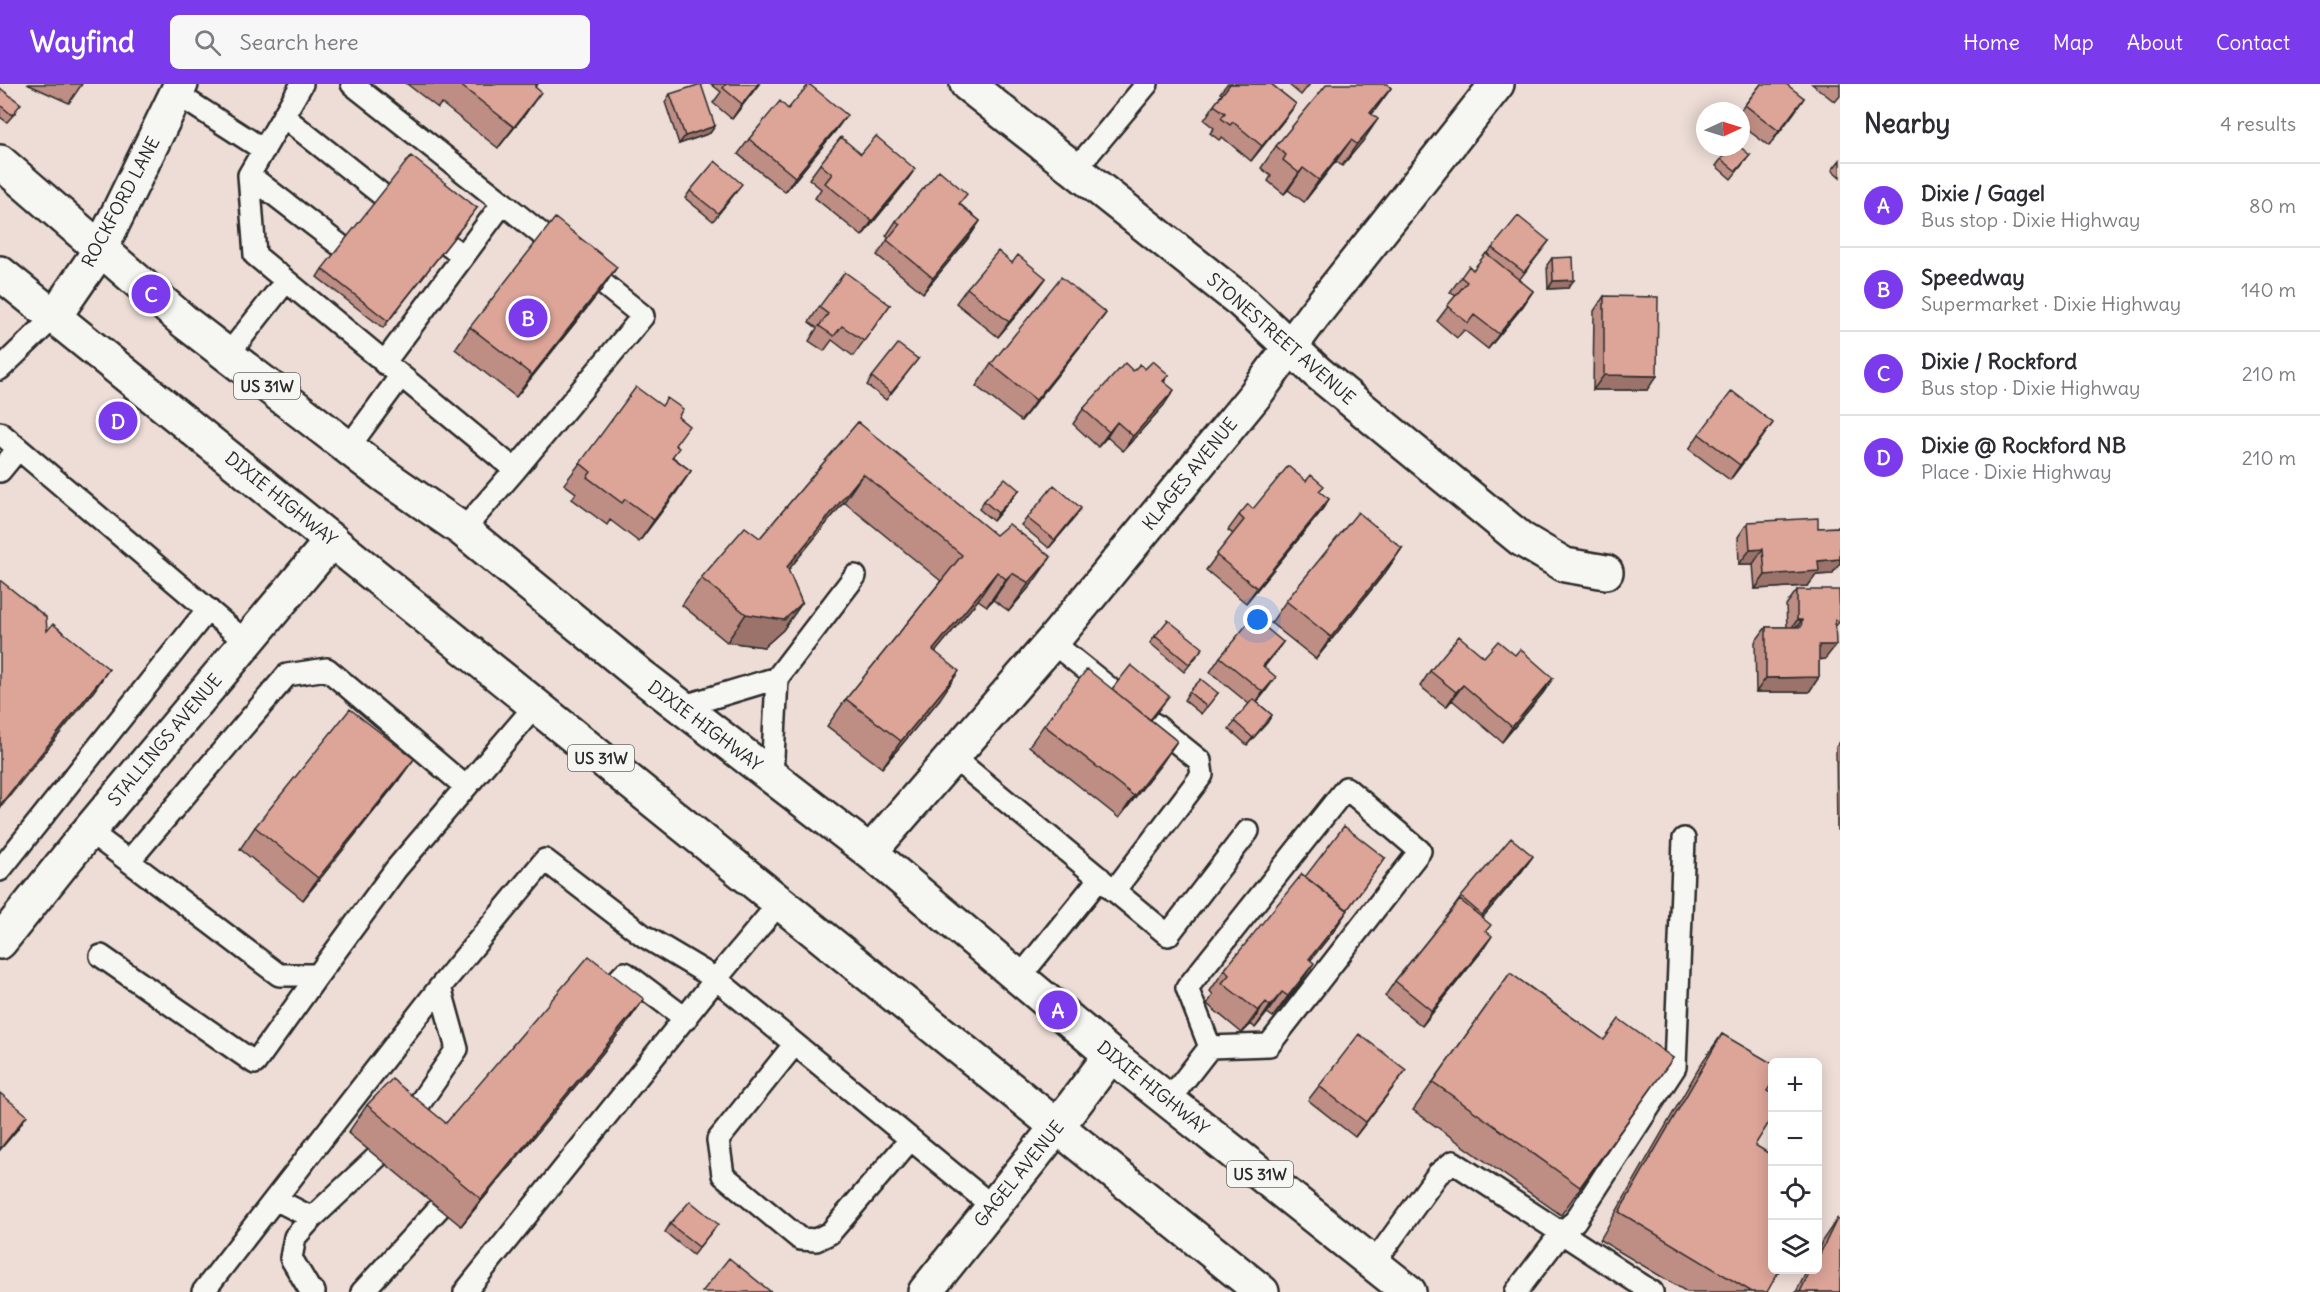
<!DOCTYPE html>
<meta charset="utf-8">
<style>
body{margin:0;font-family:Delius,sans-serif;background:#f7f7f7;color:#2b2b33}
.controls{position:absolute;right:18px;bottom:18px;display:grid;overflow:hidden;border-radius:9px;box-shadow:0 3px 15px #0003}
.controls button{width:54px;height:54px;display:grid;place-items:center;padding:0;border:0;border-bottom:2px solid #e1e1e2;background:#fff;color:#2b2b33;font:30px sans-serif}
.compass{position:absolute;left:1696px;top:18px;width:54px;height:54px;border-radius:50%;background:#fff;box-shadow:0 3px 15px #0003;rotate:86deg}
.you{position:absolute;left:1258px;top:536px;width:21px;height:21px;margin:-15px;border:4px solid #fff;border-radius:50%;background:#1a73e8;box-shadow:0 0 0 9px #1a73e833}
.badge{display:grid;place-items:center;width:39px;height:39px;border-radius:50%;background:#7c3aed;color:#fff;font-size:20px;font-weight:700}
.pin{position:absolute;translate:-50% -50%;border:3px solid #fff;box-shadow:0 2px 6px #0006}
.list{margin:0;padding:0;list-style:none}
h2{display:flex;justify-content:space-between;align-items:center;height:78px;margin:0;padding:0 24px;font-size:26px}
h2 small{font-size:20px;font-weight:400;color:#7c7c81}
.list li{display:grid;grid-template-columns:39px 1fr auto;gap:18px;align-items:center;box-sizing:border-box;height:84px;padding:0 24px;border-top:2px solid #e1e1e2}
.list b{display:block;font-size:22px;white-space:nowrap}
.list p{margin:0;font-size:20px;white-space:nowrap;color:#7c7c81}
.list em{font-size:20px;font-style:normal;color:#7c7c81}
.icon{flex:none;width:33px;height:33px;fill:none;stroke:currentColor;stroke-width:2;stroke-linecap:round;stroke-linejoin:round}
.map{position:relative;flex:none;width:1840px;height:1208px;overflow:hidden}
header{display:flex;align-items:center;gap:36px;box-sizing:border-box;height:84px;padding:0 30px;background:#7c3aed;color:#fff}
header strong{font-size:28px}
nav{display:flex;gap:33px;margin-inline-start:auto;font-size:21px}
.search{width:420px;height:54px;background:#f7f7f7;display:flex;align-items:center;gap:15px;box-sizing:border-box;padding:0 21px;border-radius:9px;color:#7c7c81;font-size:22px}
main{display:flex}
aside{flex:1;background:#fff}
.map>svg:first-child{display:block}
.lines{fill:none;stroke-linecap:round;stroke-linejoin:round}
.service-casing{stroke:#2b2b2b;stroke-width:26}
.minor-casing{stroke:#2b2b2b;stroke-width:38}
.tertiary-casing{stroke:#2b2b2b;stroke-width:38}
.secondary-casing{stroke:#2b2b2b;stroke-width:38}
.primary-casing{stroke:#2b2b2b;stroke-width:38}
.service{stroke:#f6f6f2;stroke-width:21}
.minor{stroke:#f6f6f2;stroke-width:33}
.tertiary{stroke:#f6f6f2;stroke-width:33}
.secondary{stroke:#f6f6f2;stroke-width:33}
.primary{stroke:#f6f6f2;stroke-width:33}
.wall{fill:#be8d83;stroke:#2b2b2b;stroke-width:1.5}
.shaded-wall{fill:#9b736a;stroke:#2b2b2b;stroke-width:1.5}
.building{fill:#dda498;stroke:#2b2b2b;stroke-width:1.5}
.labels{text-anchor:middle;stroke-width:4.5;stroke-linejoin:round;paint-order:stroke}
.shield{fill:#f6f6f2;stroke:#686867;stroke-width:1.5}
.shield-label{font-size:16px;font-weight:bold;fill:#2b2b2b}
.street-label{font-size:18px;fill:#2b2b2b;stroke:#f6f6f2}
</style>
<header>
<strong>Wayfind</strong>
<div class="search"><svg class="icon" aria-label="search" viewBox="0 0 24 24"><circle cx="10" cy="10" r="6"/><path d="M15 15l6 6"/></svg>Search here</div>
<nav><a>Home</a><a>Map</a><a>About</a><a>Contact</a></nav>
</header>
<main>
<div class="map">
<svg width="1840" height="1208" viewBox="0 0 1840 1208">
<rect width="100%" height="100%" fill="#eeddd7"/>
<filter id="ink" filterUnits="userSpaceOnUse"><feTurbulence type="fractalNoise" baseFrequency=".0167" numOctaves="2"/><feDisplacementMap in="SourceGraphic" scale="12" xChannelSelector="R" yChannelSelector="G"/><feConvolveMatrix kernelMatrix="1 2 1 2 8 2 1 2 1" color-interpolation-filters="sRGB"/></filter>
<g filter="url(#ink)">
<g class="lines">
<g class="service-casing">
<path id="service" d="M302,0L249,91L255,171L515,386L643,232L503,119
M352,0L503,119L384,279
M177,10L264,66
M283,32L381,110
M1075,86L1147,0
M249,91L341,162
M448,161L463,172
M227,272L286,197
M0,285L54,233
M0,349L246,558
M348,364L400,293
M0,387L18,365
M463,446L515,386
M1052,558L1109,604
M681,623L777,594
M953,673L1168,851L1248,747
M772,693L777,594L855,492
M1346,704L1420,767L1269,961L1210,963L1187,904Z
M89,747L279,891H318L396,785L536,621
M129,777L287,591L327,585L466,703
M0,786L208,525
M1114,807L1202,691L1200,677L1154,640
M101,872L255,979L318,891
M1019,894L1100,794
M600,915L625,889L686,935
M794,961L718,1056L723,1091L800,1155L816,1156L830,1149L910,1056
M1168,1017L1210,963
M404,1042L457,965L440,903
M275,1115L440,903L545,776L644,852L716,895L780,818
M1373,1180L1438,1090L1453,1078L1652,1208
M203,1208L275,1115L312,1134
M314,1208L310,1206L291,1174L295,1153L312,1134L377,1073
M362,1208L439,1124
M465,1208L716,895L992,1122
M1516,1208L1562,1148L1575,1137L1675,983L1684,755"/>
</g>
<g class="minor-casing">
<path id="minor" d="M967,0L1241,217L1317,288L1521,455L1565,481L1606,488
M870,768L1052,558L1255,311L1313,232L1497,0
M0,858L83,754L332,456"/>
</g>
<g class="tertiary-casing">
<path id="tertiary" d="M925,1208L1057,1043L1111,971"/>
</g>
<g class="secondary-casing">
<path id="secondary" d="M54,233L100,166L181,0"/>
</g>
<g class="primary-casing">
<path id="primary" d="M0,78L186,239L385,392L463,446L640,591L870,768L1111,971L1409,1208
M0,189L1262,1208"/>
</g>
<use href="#service" class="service"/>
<use href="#minor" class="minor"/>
<use href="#tertiary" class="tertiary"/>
<use href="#secondary" class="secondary"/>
<use href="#primary" class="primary"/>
</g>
<path class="wall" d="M27,0H82L69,19Z
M407,0H538L535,3L526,29L498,64L441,19L438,24Z
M711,0H759L732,35L713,19L721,8Z
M1227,0H1271L1296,20L1285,35L1251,77L1222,53L1219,56L1210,49L1214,44L1204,36L1222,10L1220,9Z
M1288,0H1310L1301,11Z
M1761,0L1804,14L1769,62L1741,41L1740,27Z
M1812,0H1840V12L1835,18Z
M1389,2L1391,4L1372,30L1363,57L1342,82L1336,77L1304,118L1288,106L1284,110L1268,97L1271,92L1261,84L1276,62Z
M0,4L16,28L7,38L0,33Z
M670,10L715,42L710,49L679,60L665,18Z
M788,25L836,46L785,108L738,70L749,55Z
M861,70L915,85L905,99L862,152L815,114L821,105L809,95L820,80Z
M1750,71L1731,95L1716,82L1721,75Z
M1840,76V93L1832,86Z
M690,107H737L713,137L685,114Z
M960,120L980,137L970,152L923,209L877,171L889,154L886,152L896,137Z
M477,124L383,244L317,193L322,185Z
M1549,157L1519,196L1533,207L1523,222L1488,265L1464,246L1457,254L1437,237L1456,212L1450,208L1461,193L1473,186L1487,170L1492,164Z
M1552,174L1568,204L1548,205L1547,181Z
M1012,179L1046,194L1035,209L998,253L956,219L967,204Z
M602,205L516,313L455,265L470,243Z
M1604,212L1647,306H1593L1594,227Z
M890,221L853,272L832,256L824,267L809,257L817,244L809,238L819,223Z
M1106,229L1090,250L1021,337L976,302L991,280Z
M918,275L886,316L867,301L872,293Z
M1145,285L1169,291L1164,298V321L1123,367L1107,353L1098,363L1073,340L1083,325L1133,287Z
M116,317L137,334L126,349L104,333Z
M678,333L675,362L673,373L691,387L639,458L610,436L607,441L572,415L576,409L564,400L580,379Z
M858,338L1032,500L1009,527L993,516L987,522L978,516L935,568L940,615L882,684L827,642L846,615L941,497L844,418L788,486L802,519L783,546L764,563L727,558L682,521L701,494L760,454Z
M1699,350L1762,354L1730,396L1689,365Z
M1019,406L993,437L979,425L984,417Z
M1319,408L1329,415L1319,430L1246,519L1206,486L1233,450L1228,446L1239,431L1253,425Z
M1076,432L1049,464L1021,441L1027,434Z
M1748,438L1818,444L1840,443V479L1832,490L1816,491L1808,502L1755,505L1753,480H1739L1738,453Z
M1402,464L1387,486L1316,575L1271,539L1286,517Z
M1797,506L1840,537L1835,543L1825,575L1819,576V593L1809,608H1756L1755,558L1766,543H1787L1786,521Z
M1155,552L1197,572L1184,588L1150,559Z
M1283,558L1264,583L1265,608L1257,618L1272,631L1247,661L1229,645L1249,620L1210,588L1220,573Z
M1515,571L1553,594L1543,609L1502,658L1452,616L1446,623L1420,602L1430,587L1484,573Z
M1112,605L1164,619L1151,636L1177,657L1162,679L1119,734L1029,662L1044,641Z
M1189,608L1218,609L1201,630L1184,616Z
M1840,658V746H1837L1836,663Z
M398,697L303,816L240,765L255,743Z
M1533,772L1522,787L1482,834L1486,847L1482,867L1422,942L1385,912L1395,897L1451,827L1461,813Z
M1385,774L1347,826L1333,848L1310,876L1299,901L1273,933L1267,929L1255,944L1251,940L1242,949L1207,920L1213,911L1210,907L1225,885L1305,793Z
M1510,889L1604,956L1673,974L1561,1131L1413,1026Z
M644,915L624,943L461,1142L348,1049L367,1021L446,1039Z
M1722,950L1767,1007L1755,1061L1767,1208H1687L1600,1156L1703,977Z
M1395,1001L1355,1053L1308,1016L1319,1002Z
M1837,1135L1840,1208H1796L1808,1185H1818V1166L1822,1157Z
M670,1140H718L693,1171L665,1148Z"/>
<path class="shaded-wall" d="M758,0H759L732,35L742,20Z
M1391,4L1376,25L1355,50L1370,29Z
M541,8L526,29L498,64L514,43Z
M1804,14L1794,29L1769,62L1779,47Z
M1296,20L1285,35L1251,77L1262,62Z
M847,31L836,46L785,108L795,93Z
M1378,35L1363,57L1342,82L1357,60Z
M715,42L710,49L679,60L685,52Z
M1351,56L1336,77L1304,118L1319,96Z
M1303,84L1288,106L1284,110L1299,89Z
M915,85L905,99L862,152L872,137Z
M980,137L970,152L923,209L933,194Z
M617,183L602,205L516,313L532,291Z
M1046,194L1035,209L998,253L1009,238Z
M1574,196L1568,204L1548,205L1553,197Z
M1533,207L1523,222L1488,265L1499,250Z
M1106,229L1090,250L1021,337L1036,316Z
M1604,291L1657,292L1647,306H1593Z
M1174,306L1164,321L1123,367L1133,352Z
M1117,338L1107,353L1098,363L1109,348Z
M1773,339L1762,354L1730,396L1740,381Z
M691,387L676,409L639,458L654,436Z
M863,390L844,418L768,511L787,483Z
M1019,406L1013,413L993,437L998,429Z
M1329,415L1319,430L1246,519L1257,504Z
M1081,424L1076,432L1049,464L1055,456Z
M1402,464L1387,486L1316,575L1331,553Z
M1763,465L1753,480H1739L1750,466Z
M1051,473L1032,500L1009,527L1029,499Z
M1840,475V479L1832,490L1816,491L1808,502L1755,505L1765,491L1818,477Z
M997,488L978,516L914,594L933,566Z
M1012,489L993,516L987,522L1006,495Z
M802,519L783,546L764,563L727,558L746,530Z
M1797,536H1802L1791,551H1787Z
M1283,558L1272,573L1253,597L1263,582Z
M1819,561H1836L1825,575L1808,576Z
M109,585L94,607L0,724V721Z
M959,587L940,615L882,684L901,657Z
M1276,593L1265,608L1253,623L1263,608Z
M1819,593L1809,608H1756L1766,594Z
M1553,594L1543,609L1502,658L1512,643Z
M1463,601L1452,616L1446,623L1456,608Z
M1272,631L1267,639L1247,661L1253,654Z
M1177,657L1162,679L1119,734L1134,712Z
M414,675L398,697L303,816L318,794Z
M1533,772L1522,787L1472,846L1482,831Z
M1348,826L1333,848L1294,897L1309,875Z
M1492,852L1482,867L1422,942L1432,927Z
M1314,879L1299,901L1273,933L1288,912Z
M1282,908L1267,929L1255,944L1270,922Z
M644,915L624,943L461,1142L481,1115Z
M1266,918L1251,940L1242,949L1258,927Z
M1406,986L1395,1001L1355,1053L1366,1038Z
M27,1031L17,1046L0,1066V1065Z"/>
<path class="building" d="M459,0H537L535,3L541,8L514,43Z
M701,0L715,42L685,52L670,10Z
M726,0H758L742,20L723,4Z
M809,0L847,31L795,93L749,55L780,17L788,25Z
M1230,0H1271L1296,20L1262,62L1233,38L1230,41L1221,34L1225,29L1214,21Z
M1327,0H1388V1L1391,4L1370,29L1378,35L1357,60L1351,56L1319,96L1303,84L1299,89L1283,76L1286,71L1276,62Z
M1761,0H1786L1804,14L1779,47L1745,21Z
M0,4L21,20L12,31L0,21Z
M876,52L915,85L872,137L825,99L832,90L820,80L841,53L861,70Z
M1731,63H1740L1750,71L1736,87L1721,75Z
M411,72L477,124L388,237L322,185Z
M715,77L742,100L718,129L690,107Z
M939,86L967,110L959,120L980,137L933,194L887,156L900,140L896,137Z
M1518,132L1549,157L1524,188L1492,164Z
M555,134L617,183L532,291L470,243Z
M998,167L1012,179L1018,171L1046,194L1009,238L967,204Z
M1486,169L1533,207L1499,250L1474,231L1468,239L1447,222L1467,198L1461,193L1469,182L1473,186Z
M1573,173L1574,196L1553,197L1552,174Z
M845,188L890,221L864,257L842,242L834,252L819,242L828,230L819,223Z
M1061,193L1106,229L1036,316L991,280Z
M1604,212L1658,213L1657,292L1604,291Z
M898,260L918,275L891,309L872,293Z
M1153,277L1169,291L1163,297L1174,306L1133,352L1117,338L1109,348L1083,325L1125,279L1133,287L1140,280L1145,285Z
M636,303L662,322L667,314L683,325L678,333L689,342L675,361L679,364L672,373L691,387L654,436L625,415L622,419L587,393L591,388L580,379Z
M1732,307L1773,339L1740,381L1699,350Z
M116,317L137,334L131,342L110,325Z
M858,338L996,451L1009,440L1051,473L1029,499L1012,489L1006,495L997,488L933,566L959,587L901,657L846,615L962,471L863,390L787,483L802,519L784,536L746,530L701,494L745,443L760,454Z
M1288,382L1306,397L1311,391L1324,402L1319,407L1329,415L1257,504L1216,471L1244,436L1239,431L1248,420L1253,425Z
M1005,394L1019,406L998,429L984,417Z
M1054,401L1081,424L1055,456L1027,434Z
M1358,428L1402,464L1331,553L1286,517Z
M1818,434V444L1840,443V475L1818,477L1819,487L1765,491L1763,465L1750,466L1748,438Z
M0,497H1L46,533L47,547L53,540L109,585L0,721Z
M1797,506H1839L1840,537L1835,536L1836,561H1819V593L1766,594V543H1801L1802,536H1797Z
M1253,533L1283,558L1263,582L1276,593L1263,608L1220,573Z
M1168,536L1203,564L1189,580L1155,552Z
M1459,552L1484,573L1498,557L1515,571L1520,565L1553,594L1512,643L1463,601L1456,608L1430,587Z
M1131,581L1169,612L1150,636L1112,605Z
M1087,585L1177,657L1134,712L1044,641Z
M1201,595L1218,609L1207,623L1189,608Z
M1253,615L1272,631L1253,654L1234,637Z
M350,625L414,675L318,794L255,743Z
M1344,742L1385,774L1347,826L1305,793Z
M1511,754L1533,772L1482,831L1461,813Z
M1302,790L1348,826L1309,875L1314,879L1288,912L1282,908L1270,922L1266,918L1258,927L1222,899L1229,891L1225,885Z
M1460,816L1491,841L1486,847L1492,852L1432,927L1395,897Z
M589,872L644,915L481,1115L367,1021L392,995L446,1039Z
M1510,889L1604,956L1619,935L1673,974L1580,1103L1433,998Z
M1359,950L1406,986L1366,1038L1319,1002Z
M1722,950L1773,980V998L1767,1007L1773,1010V1032L1755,1061L1773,1072V1185H1780L1767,1208H1752L1619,1128Z
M0,1009L27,1031L0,1065Z
M690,1117L718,1140L699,1163L670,1140Z
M1837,1135L1840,1137V1208H1800L1811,1185H1818V1174Z
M729,1174L771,1208H702Z"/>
</g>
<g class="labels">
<g class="shield">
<rect x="234" y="289" width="66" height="26" rx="4.5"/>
<rect x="568" y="661" width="66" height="26" rx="4.5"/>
<rect x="1227" y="1077" width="66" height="26" rx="4.5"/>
</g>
<g class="shield-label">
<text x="267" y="308">US 31W</text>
<text x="601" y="680">US 31W</text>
<text x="1260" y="1096">US 31W</text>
</g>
<g class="street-label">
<text transform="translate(121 118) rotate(-62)" y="6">ROCKFORD LANE</text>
<text transform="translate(1281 255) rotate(41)" y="6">STONESTREET AVENUE</text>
<text transform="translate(1190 390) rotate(-51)" y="6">KLAGES AVENUE</text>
<text transform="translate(281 415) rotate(39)" y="6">DIXIE HIGHWAY</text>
<text transform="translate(705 642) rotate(37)" y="6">DIXIE HIGHWAY</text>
<text transform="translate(165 656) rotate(-50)" y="6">STALLINGS AVENUE</text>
<text transform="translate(1153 1004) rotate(39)" y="6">DIXIE HIGHWAY</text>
<text transform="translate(1019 1090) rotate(-51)" y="6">GAGEL AVENUE</text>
</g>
</g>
</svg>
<div class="controls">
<button>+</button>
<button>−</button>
<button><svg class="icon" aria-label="locate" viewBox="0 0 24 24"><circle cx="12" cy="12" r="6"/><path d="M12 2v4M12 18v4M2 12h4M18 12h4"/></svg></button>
<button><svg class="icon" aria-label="layers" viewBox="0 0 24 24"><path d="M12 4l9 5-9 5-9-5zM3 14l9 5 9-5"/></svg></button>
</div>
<svg class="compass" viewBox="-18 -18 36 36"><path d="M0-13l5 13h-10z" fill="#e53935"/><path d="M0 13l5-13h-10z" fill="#7c7c81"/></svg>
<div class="you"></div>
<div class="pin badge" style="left:1058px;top:926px">A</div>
<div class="pin badge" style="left:528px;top:234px">B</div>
<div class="pin badge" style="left:151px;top:210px">C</div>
<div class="pin badge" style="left:118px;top:337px">D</div>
</div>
<aside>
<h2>Nearby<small>4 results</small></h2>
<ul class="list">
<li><span class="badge">A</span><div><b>Dixie / Gagel</b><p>Bus stop · Dixie Highway</p></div><em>80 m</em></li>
<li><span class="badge">B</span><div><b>Speedway</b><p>Supermarket · Dixie Highway</p></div><em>140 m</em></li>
<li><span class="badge">C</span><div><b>Dixie / Rockford</b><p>Bus stop · Dixie Highway</p></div><em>210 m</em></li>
<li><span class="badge">D</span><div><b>Dixie @ Rockford NB</b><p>Place · Dixie Highway</p></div><em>210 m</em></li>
</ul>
</aside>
</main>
